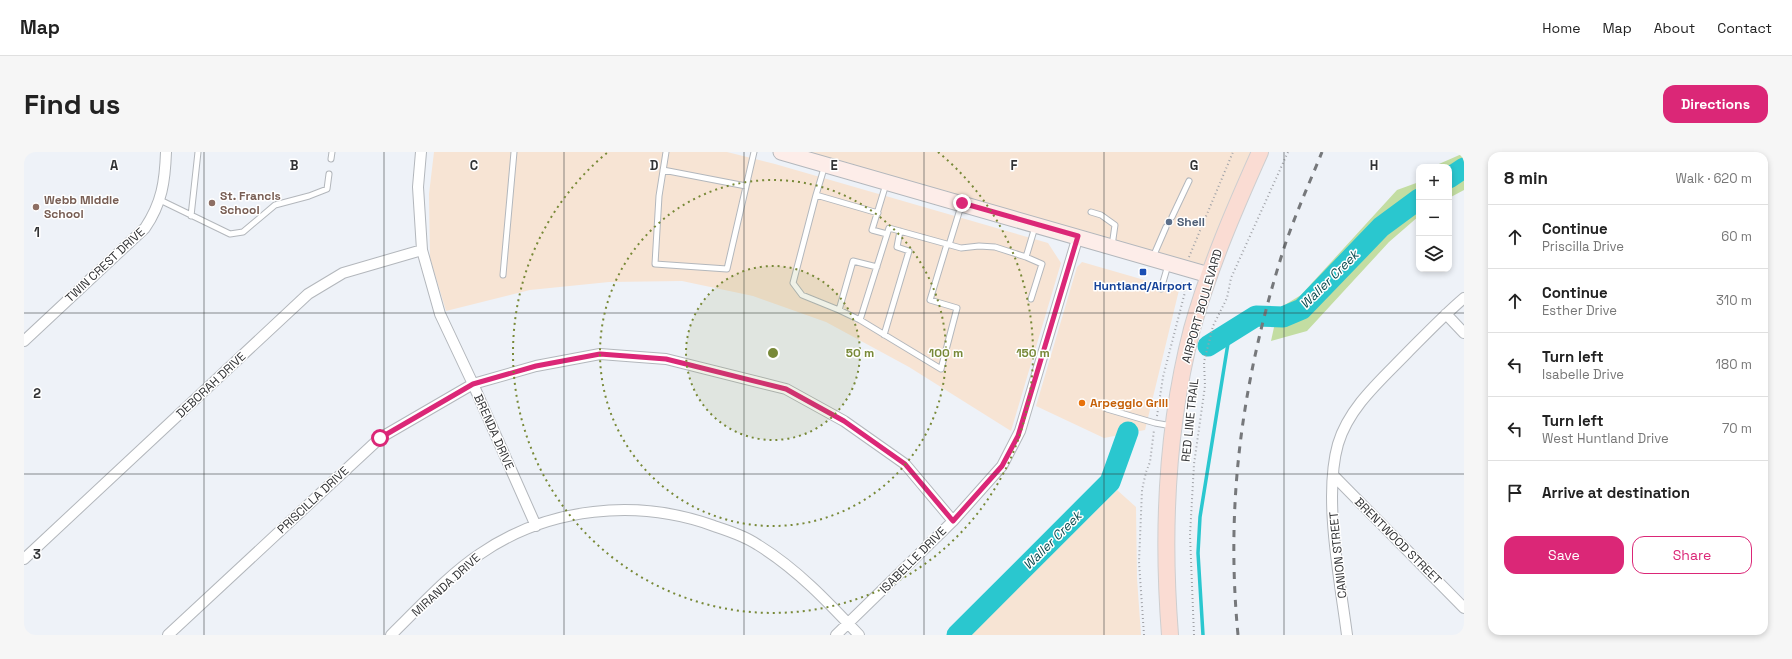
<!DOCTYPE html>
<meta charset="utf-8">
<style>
body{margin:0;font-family:"Space Grotesk",sans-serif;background:#f6f6f6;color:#222}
.controls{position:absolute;right:12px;top:12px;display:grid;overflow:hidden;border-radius:8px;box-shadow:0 2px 6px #0003}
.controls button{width:36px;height:36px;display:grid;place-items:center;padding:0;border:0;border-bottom:1px solid #e0e0e0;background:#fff;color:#222;font:20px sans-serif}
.stop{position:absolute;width:12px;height:12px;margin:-9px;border:3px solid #db2777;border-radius:50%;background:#fff}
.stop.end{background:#db2777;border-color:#fff;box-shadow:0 1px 4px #0008}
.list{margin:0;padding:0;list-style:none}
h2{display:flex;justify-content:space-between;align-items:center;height:52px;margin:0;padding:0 16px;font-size:17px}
h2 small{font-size:13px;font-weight:400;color:#767676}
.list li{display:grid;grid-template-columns:26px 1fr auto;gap:12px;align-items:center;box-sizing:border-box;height:64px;padding:0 16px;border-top:1px solid #e0e0e0}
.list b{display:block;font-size:15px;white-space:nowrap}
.list p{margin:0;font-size:13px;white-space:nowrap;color:#767676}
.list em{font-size:13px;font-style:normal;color:#767676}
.actions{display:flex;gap:8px;padding:12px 16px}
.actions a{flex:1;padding:9px 0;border:1px solid #db2777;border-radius:12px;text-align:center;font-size:14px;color:#db2777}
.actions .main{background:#db2777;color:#fff}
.icon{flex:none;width:22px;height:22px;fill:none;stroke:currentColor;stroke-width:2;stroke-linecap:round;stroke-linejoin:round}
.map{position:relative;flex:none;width:1440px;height:483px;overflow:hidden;border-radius:12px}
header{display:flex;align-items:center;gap:24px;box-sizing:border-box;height:56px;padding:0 20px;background:#fff;border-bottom:1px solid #e0e0e0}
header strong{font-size:19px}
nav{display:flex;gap:22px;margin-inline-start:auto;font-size:14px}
.intro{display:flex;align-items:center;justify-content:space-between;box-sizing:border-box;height:96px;padding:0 24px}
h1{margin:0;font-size:28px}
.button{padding:10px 18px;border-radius:12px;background:#db2777;color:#fff;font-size:14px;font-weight:700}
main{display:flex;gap:24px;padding:0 24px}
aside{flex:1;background:#fff;border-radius:12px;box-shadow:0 2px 6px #0003}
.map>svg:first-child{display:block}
.commercial{fill:#f7e4d4}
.green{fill:#c3dda2}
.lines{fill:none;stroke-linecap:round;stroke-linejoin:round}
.stream{stroke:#2ac7cf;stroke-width:3.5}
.river{stroke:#2ac7cf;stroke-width:21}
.lane-casing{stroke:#b3b7bc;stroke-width:7}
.street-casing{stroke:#b3b7bc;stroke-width:12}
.secondary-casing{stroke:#b3b7bc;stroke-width:17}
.primary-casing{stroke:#cececf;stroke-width:18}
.path{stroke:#a0a2a7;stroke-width:2;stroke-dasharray:1 3;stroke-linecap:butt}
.lane{stroke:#fff;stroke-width:5}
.street{stroke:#fff;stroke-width:10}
.secondary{stroke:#fdede9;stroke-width:15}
.primary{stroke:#fadcd3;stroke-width:16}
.rail{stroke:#76787b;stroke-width:3;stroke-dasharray:7 7;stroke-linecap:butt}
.route{stroke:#db2777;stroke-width:5}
.grid{fill:none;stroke:#323335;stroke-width:1;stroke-opacity:0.55}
.ring{fill:none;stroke:#788938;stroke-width:2;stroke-dasharray:2 4}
.education-dot{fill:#8d6e63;stroke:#fff;stroke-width:1.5}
.service-dot{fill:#5c6f8a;stroke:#fff;stroke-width:1.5}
.transit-dot{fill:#1a4fb4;stroke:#fff;stroke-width:1.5}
.food-dot{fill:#e8710a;stroke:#fff;stroke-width:1.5}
.labels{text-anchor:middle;stroke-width:3;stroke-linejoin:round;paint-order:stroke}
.education-label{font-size:12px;font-weight:bold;fill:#785e54;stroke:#fff;text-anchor:start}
.service-label{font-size:12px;font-weight:bold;fill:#4e5e75;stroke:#fff;text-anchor:start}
.street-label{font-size:12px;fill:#323335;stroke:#fff}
.transit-label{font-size:12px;font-weight:bold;fill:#164399;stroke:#fff}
.food-label{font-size:12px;font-weight:bold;fill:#c56008;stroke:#fff;text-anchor:start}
.water-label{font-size:13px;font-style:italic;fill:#0b4c50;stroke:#fff}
.grid-label{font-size:13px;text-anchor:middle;font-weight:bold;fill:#323335;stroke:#fff;stroke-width:3;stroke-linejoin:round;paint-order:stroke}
.centre{fill:#788938;stroke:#fff;stroke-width:2}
.ring-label{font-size:12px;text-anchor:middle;font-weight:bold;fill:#788938;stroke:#fff;stroke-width:3;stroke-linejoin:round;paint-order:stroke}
</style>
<header>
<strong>Map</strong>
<nav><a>Home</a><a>Map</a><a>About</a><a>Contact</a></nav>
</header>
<div class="intro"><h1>Find us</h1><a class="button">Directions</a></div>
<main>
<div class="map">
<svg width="1440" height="483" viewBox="0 0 1440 483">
<rect width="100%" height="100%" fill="#eef2f8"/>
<path class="commercial" d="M410,0H703L751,12L1024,91L1037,111L987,279L885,215L802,170L729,144L658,129L585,130L506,138L422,159L406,106L405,42Z
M757,0H1236L1185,123Z
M1058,110L1155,138L1121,278L1080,286L1012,254L1053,115Z
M1093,338L1112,355L1113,426L1117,483H946Z"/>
<path class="green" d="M1440,1V38L1425,46V15H1408Z
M1395,30V64L1365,90L1283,179L1247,189L1254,157L1277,143L1373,38Z"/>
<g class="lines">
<path class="stream" d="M1179,483L1174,401L1176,365L1206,179"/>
<path class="river" d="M1425,26L1440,16
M1184,194L1232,164L1259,165L1278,157L1357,75L1395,47
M933,483L1086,330L1104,280"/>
<g class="lane-casing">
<path id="lane" d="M642,0L635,44L631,112L703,117L730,0
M307,7L308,0
M801,13L792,43L854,61
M639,18L722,34
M862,32L848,78L863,82
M792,43L769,131L778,143L815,158
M136,48L206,82L219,80L251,53L285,44L303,37L305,22
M1067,60L1077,63L1091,73L1088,94
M167,64L174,0
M1148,65L1165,29
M923,92L906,148L933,156L917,217L836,168L865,76L937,96L955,94L971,95L1002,105L1018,112L1007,147
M925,93L937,54
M1002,105L1011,75
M1129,105L1142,75
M479,123L490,0
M1137,137L1144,113
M836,168L815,158L829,109L853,115
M860,183L885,99L873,95L876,79
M1083,257L1131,271L1148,274"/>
</g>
<g class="street-casing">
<path id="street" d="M397,0L394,35L398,98L416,162L449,232L512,374
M1422,162L1440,181
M0,189L121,76C138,51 141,29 142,0
M1309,323L1440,456
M0,407L284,142L319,121L398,98
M144,483L356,286L449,232L512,214L576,202L642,207L762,237L820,269L881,312L929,369
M367,483C395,456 423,424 456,402C524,355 613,346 690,374C705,379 721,384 734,393C773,417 804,450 835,483
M812,483L929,369L978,314L996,279L1054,84
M1323,483C1316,428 1299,345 1314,292C1325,255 1357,228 1383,201C1402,182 1420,163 1440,146"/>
</g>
<g class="secondary-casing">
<path id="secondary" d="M757,0L1185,123"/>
</g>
<g class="primary-casing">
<path id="primary" d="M1146,483C1138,381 1142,277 1168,177C1185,116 1210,58 1236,0"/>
</g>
<path class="path" d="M1165,105L1209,0
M1133,264L1139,225L1161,140L1157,130
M1120,483L1115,410L1118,338L1122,320L1126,310L1130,278
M1170,483L1166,383L1170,312L1181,234L1180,210L1189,174L1203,146L1207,126L1264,0"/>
<use href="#lane" class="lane"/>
<use href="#street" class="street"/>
<use href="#secondary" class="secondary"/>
<use href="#primary" class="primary"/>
<path class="rail" d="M1214,483C1201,347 1219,225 1260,96C1271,63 1285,32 1298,0"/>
</g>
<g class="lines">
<path class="route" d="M356,286L449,232L512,214L576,202L642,207L762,237L820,269L881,312L929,369L978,314L994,284L1054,84L938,51"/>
</g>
<path class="grid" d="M180,0V483M360,0V483M540,0V483M720,0V483M900,0V483M1080,0V483M1260,0V483M0,161H1440M0,322H1440"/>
<circle cx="749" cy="201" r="87" fill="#788938" fill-opacity=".12"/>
<g class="ring">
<circle cx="749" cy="201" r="87"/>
<circle cx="749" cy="201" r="173"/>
<path d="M914 0A260 260 0 1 1 584 0"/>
</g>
<g class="education-dot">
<circle cx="188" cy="51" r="4"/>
<circle cx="12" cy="55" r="4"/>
</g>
<circle class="service-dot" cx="1145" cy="70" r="4"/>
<rect class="transit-dot" x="1115" y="116" width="8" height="8" rx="2"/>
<circle class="food-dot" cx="1058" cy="251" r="4"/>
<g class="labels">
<g class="education-label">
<text x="196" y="48">St. Francis<tspan x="196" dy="14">School</tspan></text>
<text x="20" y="52">Webb Middle<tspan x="20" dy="14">School</tspan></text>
</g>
<g class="service-label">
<text x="1153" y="74">Shell</text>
</g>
<g class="street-label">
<text transform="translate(81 113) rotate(-43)" y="4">TWIN CREST DRIVE</text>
<text transform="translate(1178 154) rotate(-74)" y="4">AIRPORT BOULEVARD</text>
<text transform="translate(187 233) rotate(-43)" y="4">DEBORAH DRIVE</text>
<text transform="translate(1166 268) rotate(-84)" y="4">RED LINE TRAIL</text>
<text transform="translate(470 280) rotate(66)" y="4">BRENDA DRIVE</text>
<text transform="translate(289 348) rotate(-43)" y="4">PRISCILLA DRIVE</text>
<text transform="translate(1374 389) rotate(45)" y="4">BRENTWOOD STREET</text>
<text transform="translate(1314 403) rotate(-96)" y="4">CANION STREET</text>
<text transform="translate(889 408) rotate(-45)" y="4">ISABELLE DRIVE</text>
<text transform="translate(422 433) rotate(-42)" y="4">MIRANDA DRIVE</text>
</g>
<g class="transit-label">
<text x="1119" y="138">Huntland/Airport</text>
</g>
<g class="food-label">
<text x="1066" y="255">Arpeggio Grill</text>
</g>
<g class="water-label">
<text transform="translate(1305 127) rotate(-45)" y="5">Waller Creek</text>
<text transform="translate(1028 388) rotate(-45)" y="5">Waller Creek</text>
</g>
</g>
<g class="grid-label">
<text x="90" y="18">A</text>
<text x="270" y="18">B</text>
<text x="450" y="18">C</text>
<text x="630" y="18">D</text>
<text x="810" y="18">E</text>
<text x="990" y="18">F</text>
<text x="1170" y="18">G</text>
<text x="1350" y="18">H</text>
<text x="13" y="85">1</text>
<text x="13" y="246">2</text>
<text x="13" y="407">3</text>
</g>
<circle cx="749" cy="201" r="6" class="centre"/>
<g class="ring-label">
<text x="836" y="205">50 m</text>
<text x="922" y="205">100 m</text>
<text x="1009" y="205">150 m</text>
</g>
</svg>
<div class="controls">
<button>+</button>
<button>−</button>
<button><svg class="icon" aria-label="layers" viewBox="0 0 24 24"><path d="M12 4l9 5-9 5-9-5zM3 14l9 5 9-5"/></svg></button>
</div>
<div class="stop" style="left:356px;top:286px"></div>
<div class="stop end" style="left:938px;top:51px"></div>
</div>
<aside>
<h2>8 min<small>Walk · 620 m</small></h2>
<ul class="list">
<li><svg class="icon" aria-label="ahead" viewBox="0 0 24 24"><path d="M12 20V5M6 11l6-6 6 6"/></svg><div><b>Continue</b><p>Priscilla Drive</p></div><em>60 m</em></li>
<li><svg class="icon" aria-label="ahead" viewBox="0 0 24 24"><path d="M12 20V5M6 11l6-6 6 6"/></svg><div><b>Continue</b><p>Esther Drive</p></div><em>310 m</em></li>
<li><svg class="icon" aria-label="left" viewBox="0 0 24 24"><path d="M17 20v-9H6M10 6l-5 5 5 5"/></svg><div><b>Turn left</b><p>Isabelle Drive</p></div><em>180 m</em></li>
<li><svg class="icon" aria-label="left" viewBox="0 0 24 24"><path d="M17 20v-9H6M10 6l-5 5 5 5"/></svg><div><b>Turn left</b><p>West Huntland Drive</p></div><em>70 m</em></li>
<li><svg class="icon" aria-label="arrive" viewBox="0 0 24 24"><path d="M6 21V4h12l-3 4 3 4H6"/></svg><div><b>Arrive at destination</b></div></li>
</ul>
<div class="actions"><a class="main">Save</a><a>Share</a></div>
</aside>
</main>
